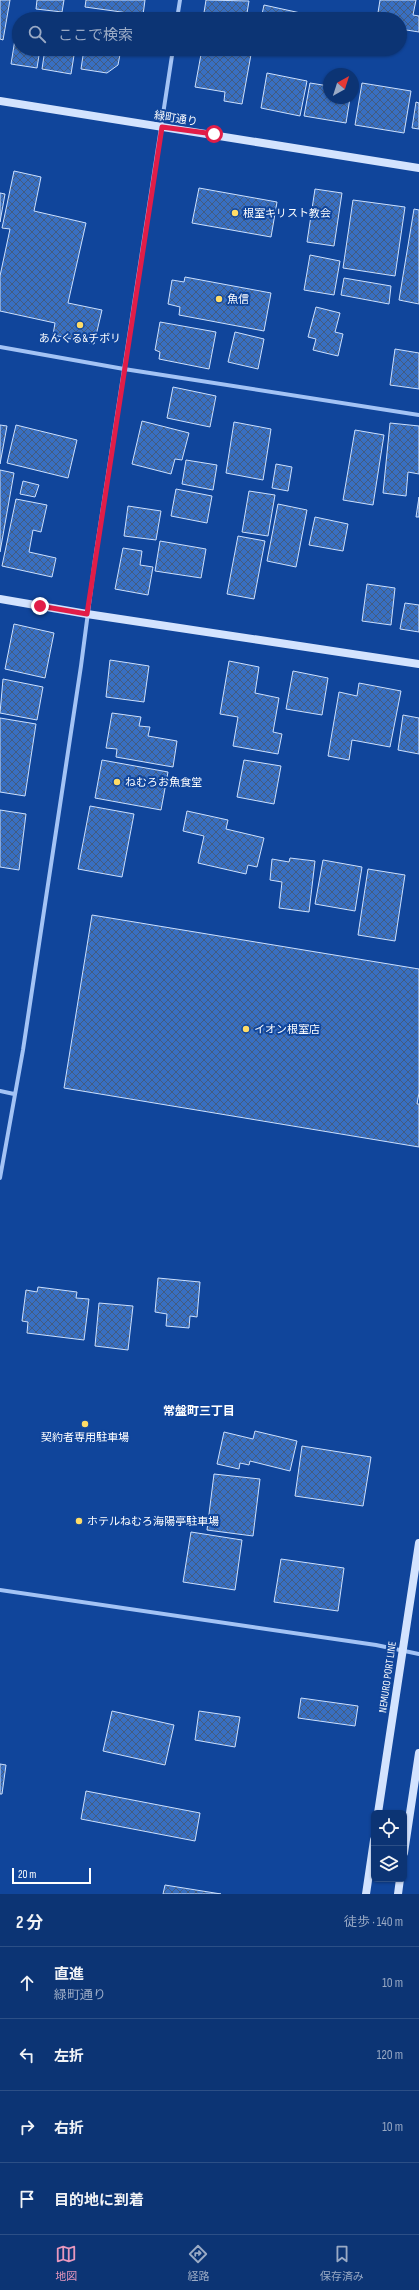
<!DOCTYPE html>
<html lang="ja">
<meta charset="utf-8">
<style>
body{margin:0;font-family:"Sofia Sans Condensed","Noto Sans JP",sans-serif;background:#1a3f7c;color:#f1f3f6}
.controls{position:absolute;right:12px;bottom:12px;display:grid;overflow:hidden;border-radius:6px;box-shadow:0 1px 3px #0004}
.controls button{width:36px;height:36px;display:grid;place-items:center;padding:0;border:0;border-bottom:1px solid #2c4f86;background:#0c3474;color:#f1f3f6;font:20px sans-serif}
.compass{position:absolute;left:323px;top:68px;width:36px;height:36px;border-radius:50%;background:#0c3474;box-shadow:0 1px 3px #0004;rotate:39deg}
.scale{position:absolute;left:12px;bottom:10px;width:79px;box-sizing:border-box;padding-left:4px;border:2px solid #fff;border-top:0;font-size:11px;line-height:14px;white-space:nowrap;color:#fff;-webkit-text-stroke:3px #10459b;paint-order:stroke}
.stop{position:absolute;width:12px;height:12px;margin:-9px;border:3px solid #e11d48;border-radius:50%;background:#fff}
.stop.end{background:#e11d48;border-color:#fff;box-shadow:0 1px 4px #0008}
.list{margin:0;padding:0;list-style:none}
h2{display:flex;justify-content:space-between;align-items:center;height:52px;margin:0;padding:0 16px;font-size:17px}
h2 small{font-size:13px;font-weight:400;color:#9aaac5}
.list li{display:grid;grid-template-columns:26px 1fr auto;gap:12px;align-items:center;box-sizing:border-box;height:72px;padding:0 16px;border-top:1px solid #2c4f86}
.list b{display:block;font-size:15px;white-space:nowrap}
.list p{margin:0;font-size:13px;white-space:nowrap;color:#9aaac5}
.list em{font-size:13px;font-style:normal;color:#9aaac5}
.icon{flex:none;width:22px;height:22px;fill:none;stroke:currentColor;stroke-width:2;stroke-linecap:round;stroke-linejoin:round}
.map{position:relative;flex:none;width:419px;height:1894px;overflow:hidden}
.search{position:absolute;background:#0c3474;box-shadow:0 1px 3px #0004;left:12px;right:12px;top:12px;height:44px;display:flex;align-items:center;gap:10px;box-sizing:border-box;padding:0 14px;border-radius:22px;color:#9aaac5;font-size:15px}
.sheet{height:340px;background:#0c3474}
nav{display:flex;justify-content:space-around;align-items:center;box-sizing:border-box;height:56px;border-top:1px solid #2c4f86;background:#0c3474;font-size:11px;color:#9aaac5}
nav a{display:grid;justify-items:center;gap:2px}
nav .on{color:#e797bd}
.map>svg:first-child{display:block}
.building{fill:url(#building-cross-hatch);stroke:#cce0fe}
.lines{fill:none;stroke-linecap:round;stroke-linejoin:round}
.street{stroke:#a3c3f5;stroke-width:4}
.secondary{stroke:#d3e3fe;stroke-width:8}
.route{stroke:#e11d48;stroke-width:5}
.poi-dot{fill:#ffdc67;stroke:#10459b;stroke-width:1.5}
.labels{text-anchor:middle;stroke-width:4;stroke-linejoin:round;paint-order:stroke}
.street-label{font-size:11px;fill:#fff;stroke:#10459b}
.poi-label{font-size:11px;fill:#fff;stroke:#10459b;text-anchor:start}
.neighbourhood-label{font-size:12px;font-weight:bold;fill:#fff;stroke:#10459b}
</style>
<div class="map">
<svg width="419" height="1894" viewBox="0 0 419 1894">
<defs>
<pattern id="building-cross-hatch" width="8" height="8" patternUnits="userSpaceOnUse"><rect width="8" height="8" fill="#386fc2"/><path d="M0 0l8 8M0 8l8-8" fill="none" stroke="#435c81"/></pattern>
</defs>
<rect width="100%" height="100%" fill="#10459b"/>
<path class="building" d="M0,0H10L3,40L0,39Z
M37,0H64L62,12L36,9Z
M86,0H145L143,15L85,7Z
M206,0L249,1L246,19H203Z
M380,0H416L413,15L419,16V32L400,29V19H377Z
M264,5L328,19H261Z
M50,14L80,19H49Z
M17,27H19V49H40L37,68L11,64Z
M45,49H75L71,74L42,69Z
M84,49H121L118,65L107,73L81,69Z
M202,49H252L242,104L224,101L225,92L195,87Z
M267,73L307,81L300,116L261,108Z
M310,83L329,86V98H350L346,123L304,116Z
M362,83L411,91L404,133L355,125Z
M416,102L419,103V129L412,128Z
M14,171L41,177L34,211L86,223L68,303L102,310L94,344L53,335L55,323L0,311V276L10,229L2,228Z
M199,188L277,202L271,237L192,223Z
M315,189L342,193L334,246L307,242Z
M0,193L5,194L0,222Z
M353,200L405,207L395,276L343,268Z
M414,209L419,210V304L399,300Z
M310,255L340,261L334,295L304,290Z
M185,277L271,293L264,331L179,315L180,307L168,304L172,280L184,282Z
M344,278L391,286L389,304L341,295Z
M316,307L340,313L335,332L343,334L338,356L313,350L316,339L308,337Z
M160,322L216,332L209,369L159,359L160,352L155,350Z
M235,332L264,339L258,369L228,362Z
M395,349L419,353V389L390,385Z
M173,387L216,396L210,427L167,418Z
M142,421L189,433L182,460L175,459L171,474L132,464Z
M234,422L271,429L263,480L226,473Z
M390,423L419,426V474L408,472L406,496L383,493Z
M0,425L7,426L0,464Z
M16,425L77,440L68,478L7,463Z
M355,430L384,435L373,505L343,500Z
M186,460L217,465L213,490L182,484Z
M276,464L292,467L288,491L272,488Z
M0,470L14,473L0,552Z
M23,481L39,485L35,497L20,494Z
M176,489L212,496L207,523L171,516Z
M249,491L275,495L268,536L242,532Z
M419,497V517H416Z
M16,499L47,505L41,532L33,530L29,552L56,558L52,577L2,566Z
M278,504L307,510L296,567L267,561Z
M128,506L161,511L156,540L124,536Z
M315,517L348,524L343,551L309,545Z
M238,536L265,541L254,599L227,594Z
M160,541L206,549L201,578L155,571Z
M123,548L142,551L140,565L153,567L148,595L115,589Z
M367,584L395,588L391,625L362,621Z
M405,603L419,605V632L400,629Z
M14,624L54,633L45,678L5,669Z
M110,660L149,666L144,702L106,697Z
M229,661L259,667L255,693L279,698L273,732L282,734L278,754L233,746L238,717L220,714Z
M293,671L328,678L322,715L286,709Z
M3,679L43,687L37,720L0,713Z
M359,683L401,691L390,747L352,740L349,760L328,756L339,692L357,696Z
M112,713L141,717L139,726L150,727L148,736L177,741L173,767L116,757L117,749L106,748Z
M403,715L419,718V754L398,750Z
M0,718L36,724L25,796L0,792Z
M102,760L168,772L161,810L95,798Z
M244,760L281,766L274,804L237,797Z
M90,806L134,814L122,877L78,869Z
M0,810L26,814L19,870L0,867Z
M187,811L228,820L226,829L264,838L257,867L248,865L246,874L198,863L204,836L183,831Z
M290,858L315,861L309,912L279,908L282,882L270,880L272,859L289,862Z
M323,860L362,867L355,911L315,904Z
M368,869L405,875L395,941L358,935Z
M92,915L419,969V1093L417,1104H419V1147L64,1088Z
M158,1278L200,1282L197,1317L190,1316L189,1328L166,1326L167,1314L155,1312Z
M38,1287L77,1292L76,1298L89,1299L84,1340L27,1333L28,1322L22,1321L26,1290L37,1292Z
M99,1303L133,1306L128,1350L95,1346Z
M255,1431L297,1441L290,1471L250,1461L249,1465L240,1463L239,1469L217,1464L224,1432L253,1439Z
M302,1446L371,1457L363,1506L295,1496Z
M214,1474L260,1479L253,1536L207,1530Z
M191,1532L242,1540L235,1590L183,1582Z
M281,1559L344,1568L338,1611L274,1602Z
M301,1698L358,1706L355,1726L298,1718Z
M112,1711L174,1725L165,1765L103,1751Z
M199,1711L240,1717L235,1747L195,1740Z
M0,1764L6,1765L2,1794H0Z
M86,1791L200,1813L195,1841L81,1819Z
M165,1885L221,1894H163Z"/>
<g class="lines">
<path class="street" d="M177,19L180,0
M0,347L124,369L419,415
M0,1091L14,1094
M0,1178L23,1050L81,666L95,559L173,49
M0,1590L376,1645L419,1654"/>
<path class="secondary" d="M0,101L419,168
M0,599L87,614L419,664
M378,1813L419,1543
M404,1853L419,1753
M366,1894L374,1840
M398,1894L400,1879"/>
</g>
<g class="lines">
<path class="route" d="M40,606L87,614L162,127L214,134"/>
</g>
<g class="poi-dot">
<circle cx="235" cy="213" r="4"/>
<circle cx="219" cy="299" r="4"/>
<circle cx="80" cy="325" r="4"/>
<circle cx="117" cy="782" r="4"/>
<circle cx="246" cy="1029" r="4"/>
<circle cx="85" cy="1424" r="4"/>
<circle cx="79" cy="1521" r="4"/>
</g>
<g class="labels">
<g class="street-label">
<text transform="translate(176 118) rotate(9)" y="4">緑町通り</text>
<text transform="translate(387 1677) rotate(-82)" y="4">NEMURO PORT LINE</text>
</g>
<g class="poi-label">
<text x="243" y="217">根室キリスト教会</text>
<text x="227" y="303">魚信</text>
<text x="80" y="342" text-anchor="middle">あんくる&amp;チボリ</text>
<text x="125" y="786">ねむろお魚食堂</text>
<text x="254" y="1033">イオン根室店</text>
<text x="85" y="1441" text-anchor="middle">契約者専用駐車場</text>
<text x="87" y="1525">ホテルねむろ海陽亭駐車場</text>
</g>
<g class="neighbourhood-label">
<text x="199" y="1415">常盤町三丁目</text>
</g>
</g>
</svg>
<div class="controls">
<button><svg class="icon" aria-label="locate" viewBox="0 0 24 24"><circle cx="12" cy="12" r="6"/><path d="M12 2v4M12 18v4M2 12h4M18 12h4"/></svg></button>
<button><svg class="icon" aria-label="layers" viewBox="0 0 24 24"><path d="M12 4l9 5-9 5-9-5zM3 14l9 5 9-5"/></svg></button>
</div>
<svg class="compass" viewBox="-18 -18 36 36"><path d="M0-13l5 13h-10z" fill="#e53935"/><path d="M0 13l5-13h-10z" fill="#9aaac5"/></svg>
<div class="scale">20 m</div>
<div class="stop" style="left:214px;top:134px"></div>
<div class="stop end" style="left:40px;top:606px"></div>
<div class="search"><svg class="icon" aria-label="search" viewBox="0 0 24 24"><circle cx="10" cy="10" r="6"/><path d="M15 15l6 6"/></svg>ここで検索</div>
</div>
<section class="sheet">
<h2>2 分<small>徒歩 · 140 m</small></h2>
<ul class="list">
<li><svg class="icon" aria-label="ahead" viewBox="0 0 24 24"><path d="M12 20V5M6 11l6-6 6 6"/></svg><div><b>直進</b><p>緑町通り</p></div><em>10 m</em></li>
<li><svg class="icon" aria-label="left" viewBox="0 0 24 24"><path d="M17 20v-9H6M10 6l-5 5 5 5"/></svg><div><b>左折</b></div><em>120 m</em></li>
<li><svg class="icon" aria-label="right" viewBox="0 0 24 24"><path d="M7 20v-9h11M14 6l5 5-5 5"/></svg><div><b>右折</b></div><em>10 m</em></li>
<li><svg class="icon" aria-label="arrive" viewBox="0 0 24 24"><path d="M6 21V4h12l-3 4 3 4H6"/></svg><div><b>目的地に到着</b></div></li>
</ul>
</section>
<nav>
<a class="on"><svg class="icon" aria-label="map" viewBox="0 0 24 24"><path d="M3 6l6-2 6 2 6-2v14l-6 2-6-2-6 2zM9 4v14M15 6v14"/></svg>地図</a>
<a><svg class="icon" aria-label="directions" viewBox="0 0 24 24"><path d="M12 3l9 9-9 9-9-9zM9 14v-3h6M13 9l2 2-2 2"/></svg>経路</a>
<a><svg class="icon" aria-label="saved" viewBox="0 0 24 24"><path d="M7 4h10v16l-5-4-5 4z"/></svg>保存済み</a>
</nav>
